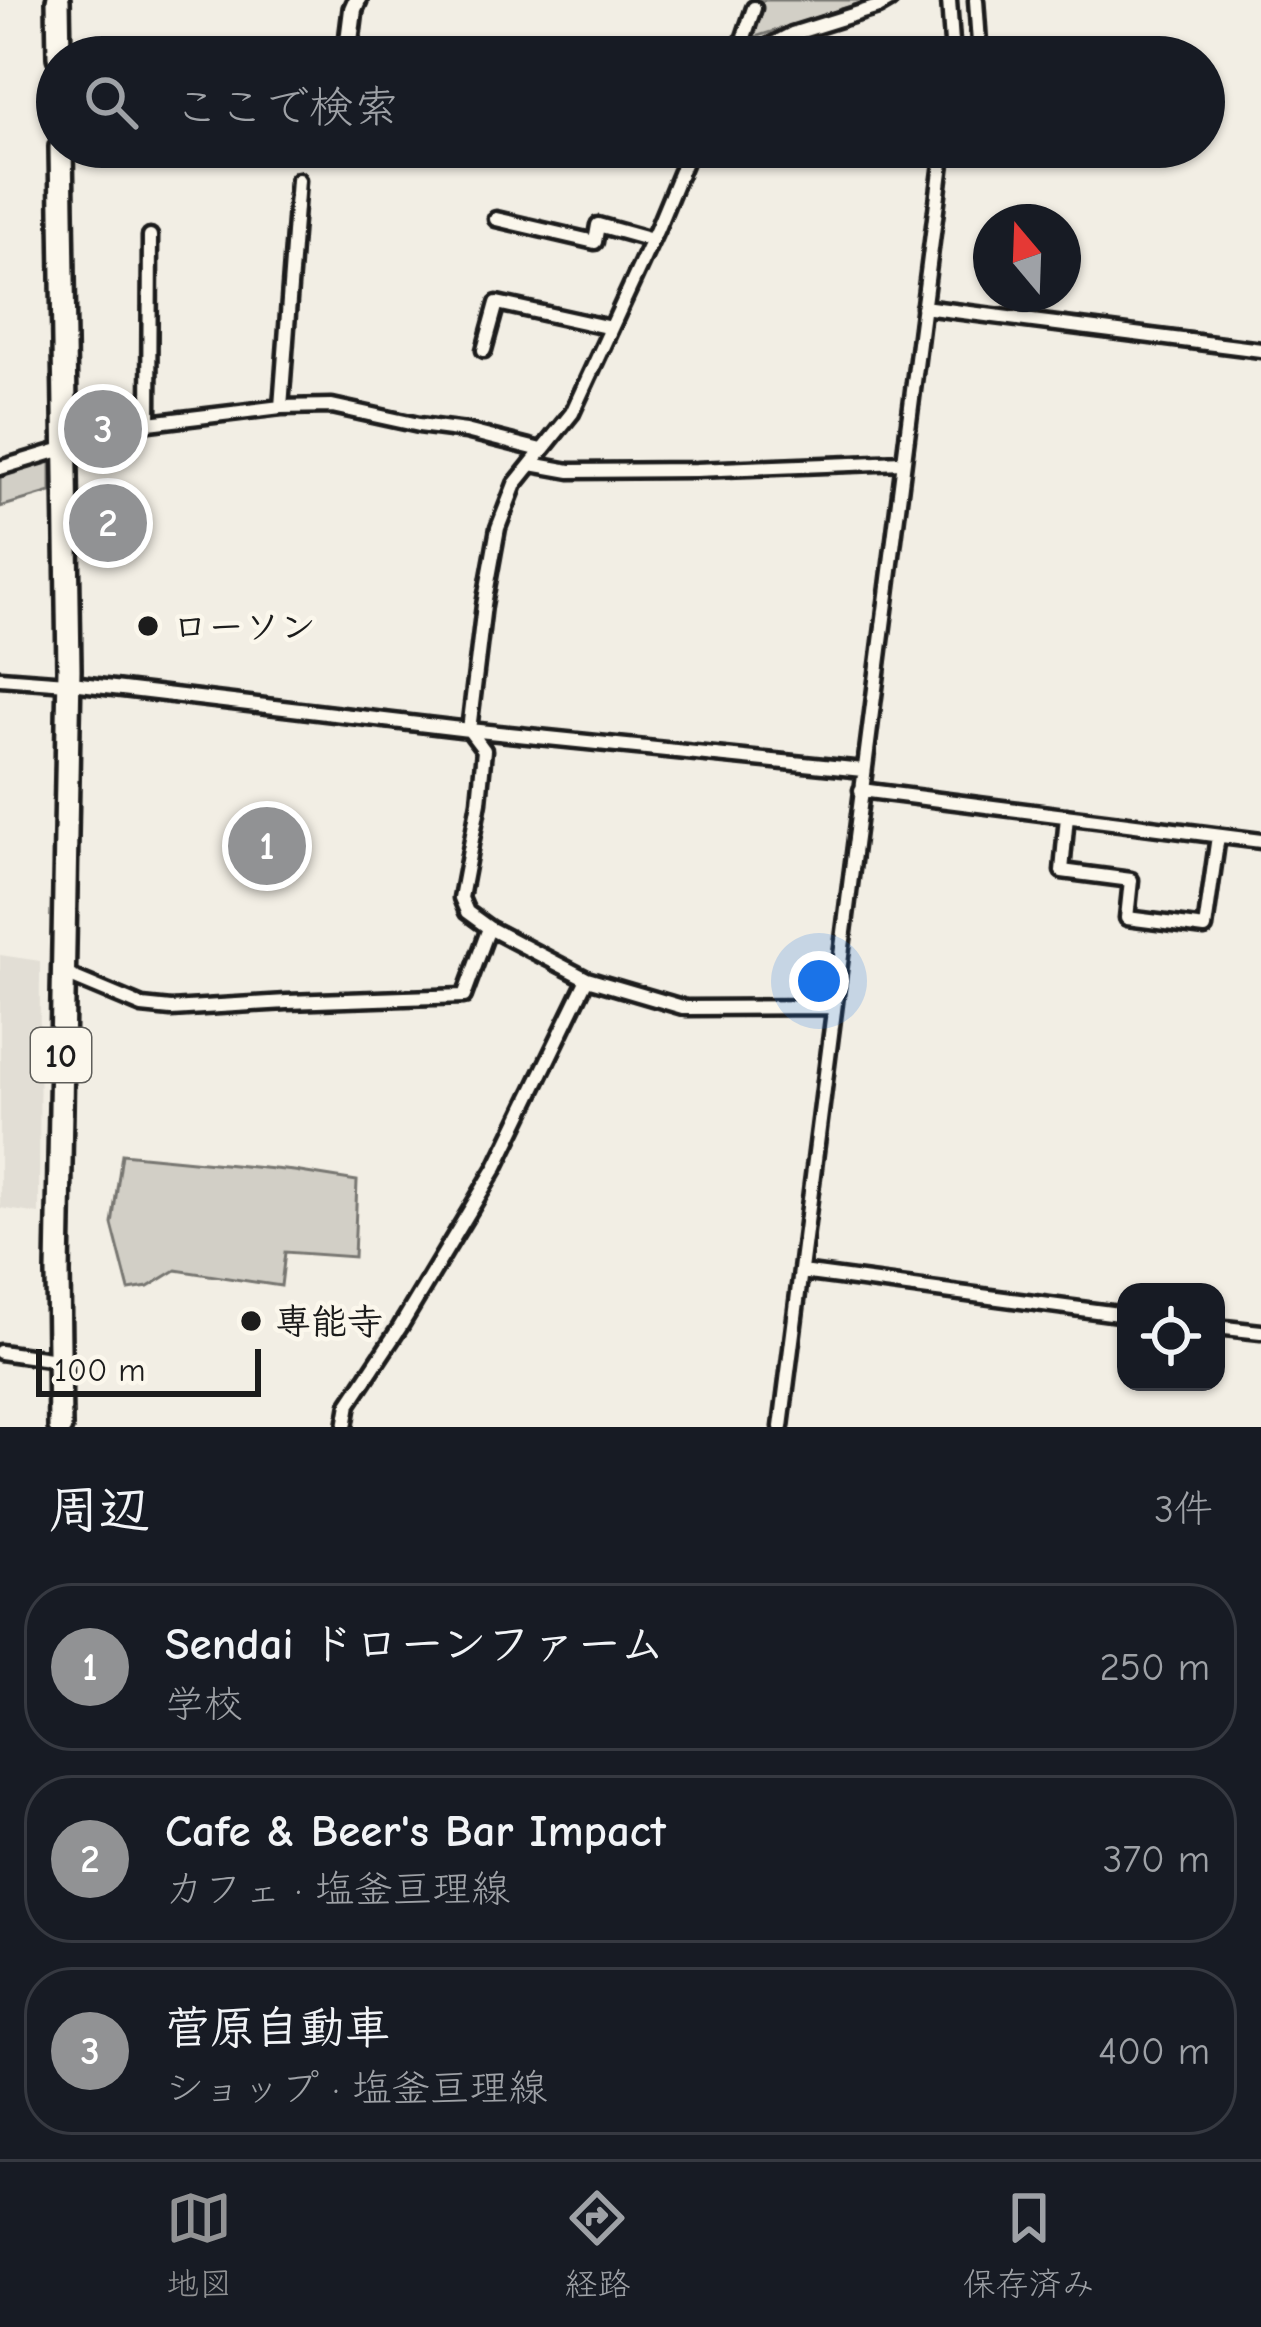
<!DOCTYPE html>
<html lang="ja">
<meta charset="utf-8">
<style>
body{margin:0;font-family:"Comic Neue","Klee One",sans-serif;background:#20242c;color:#f1f3f6}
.controls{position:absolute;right:36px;bottom:36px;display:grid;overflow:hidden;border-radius:24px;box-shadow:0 3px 9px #0004}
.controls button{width:108px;height:108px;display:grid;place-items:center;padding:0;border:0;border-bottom:3px solid #363941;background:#171b24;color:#f1f3f6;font:60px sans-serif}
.compass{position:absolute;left:973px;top:204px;width:108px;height:108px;border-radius:50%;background:#171b24;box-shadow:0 3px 9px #0004;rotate:341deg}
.scale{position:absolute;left:36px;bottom:30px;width:225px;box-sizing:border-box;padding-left:12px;border:6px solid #1c1c1c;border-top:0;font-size:33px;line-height:42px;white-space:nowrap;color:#1c1c1c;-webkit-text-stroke:9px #fbf7ec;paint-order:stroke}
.you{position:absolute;left:819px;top:981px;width:42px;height:42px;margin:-30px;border:9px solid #fff;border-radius:50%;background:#1a73e8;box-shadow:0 0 0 18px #1a73e833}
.badge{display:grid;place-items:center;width:78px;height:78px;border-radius:50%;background:#919294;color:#fff;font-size:39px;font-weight:700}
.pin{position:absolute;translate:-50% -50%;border:6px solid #fff;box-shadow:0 3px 12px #0006}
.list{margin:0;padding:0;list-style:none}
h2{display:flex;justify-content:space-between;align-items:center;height:156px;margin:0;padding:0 48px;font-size:51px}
h2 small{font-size:39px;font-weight:400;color:#9ea1a6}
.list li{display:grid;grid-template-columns:78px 1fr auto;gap:36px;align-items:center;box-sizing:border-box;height:168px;margin:0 24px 24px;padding:0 24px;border:3px solid #363941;border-radius:48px}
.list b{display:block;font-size:45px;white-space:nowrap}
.list p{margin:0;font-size:39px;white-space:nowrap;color:#9ea1a6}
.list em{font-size:39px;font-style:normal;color:#9ea1a6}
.icon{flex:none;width:66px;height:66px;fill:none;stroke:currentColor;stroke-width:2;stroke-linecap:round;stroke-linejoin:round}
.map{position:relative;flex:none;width:1261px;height:1427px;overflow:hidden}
.search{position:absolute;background:#171b24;box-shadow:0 3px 9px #0004;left:36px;right:36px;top:36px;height:132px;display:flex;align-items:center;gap:30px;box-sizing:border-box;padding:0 42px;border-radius:66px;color:#9ea1a6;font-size:45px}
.sheet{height:732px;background:#171b24}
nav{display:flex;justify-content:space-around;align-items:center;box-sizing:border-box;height:168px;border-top:3px solid #363941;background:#171b24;font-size:33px;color:#9ea1a6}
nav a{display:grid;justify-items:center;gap:6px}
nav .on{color:#919294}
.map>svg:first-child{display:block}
.built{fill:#e2ded5}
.green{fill:#d2cfc6;stroke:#777671;stroke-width:3}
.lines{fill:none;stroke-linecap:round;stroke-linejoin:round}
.stream{stroke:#716f6b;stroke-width:4.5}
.minor-casing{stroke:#1c1c1c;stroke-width:21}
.tertiary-casing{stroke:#1c1c1c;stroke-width:26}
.primary-casing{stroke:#1c1c1c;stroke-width:30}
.minor{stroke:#fbf7ec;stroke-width:12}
.tertiary{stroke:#fbf7ec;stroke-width:16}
.primary{stroke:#fbf7ec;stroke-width:21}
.poi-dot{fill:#1c1c1c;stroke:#fbf7ec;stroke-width:4.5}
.labels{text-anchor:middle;stroke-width:9;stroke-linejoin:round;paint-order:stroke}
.shield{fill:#fbf7ec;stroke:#5f5e5a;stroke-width:3}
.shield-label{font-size:33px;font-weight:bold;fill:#1c1c1c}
.poi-label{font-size:36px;font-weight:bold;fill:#1c1c1c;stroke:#fbf7ec;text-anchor:start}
</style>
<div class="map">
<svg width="1261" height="1427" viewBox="0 0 1261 1427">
<rect width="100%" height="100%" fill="#f2eee4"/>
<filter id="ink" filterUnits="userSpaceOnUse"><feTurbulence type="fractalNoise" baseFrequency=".00833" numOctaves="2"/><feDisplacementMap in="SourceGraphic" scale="24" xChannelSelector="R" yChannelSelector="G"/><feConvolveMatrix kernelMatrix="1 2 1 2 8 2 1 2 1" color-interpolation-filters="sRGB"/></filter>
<g filter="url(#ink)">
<path class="built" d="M0,955L40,961L39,1214L0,1208Z"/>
<path class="green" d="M760,0H870L749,39Z
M51,461V492L0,507V474Z
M122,1154L294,1171L357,1181L354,1257L285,1252L281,1286L176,1270L148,1287L129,1290L112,1224Z"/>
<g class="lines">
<path class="stream" d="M0,1345L28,1350"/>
<g class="minor-casing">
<path id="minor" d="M949,0L953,57
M953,56H966L976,52L979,43L976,0
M741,57L742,43L754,8
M748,57L792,34L878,7L890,0
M691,147L657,229L572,413L515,484L498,528L484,605L469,730L863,770
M496,219L595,242L598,225L652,240
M923,307L1261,350
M484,350L497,303L611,328
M281,407L298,180
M149,423L150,236
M531,464L570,471L696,470L903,462
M0,468L149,423L281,407L332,406L419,425L466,431L541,450
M0,678L80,684L469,730L484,750L479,802L461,898L467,912L489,928L587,979L686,1008L834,1007
M861,790L1261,841
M1067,816L1062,871L1131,880L1127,918L1205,928L1218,836
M63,973L142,1006L171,1009L287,1002L464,996L489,928
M801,1272L1126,1315
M1216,1327L1261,1332
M0,1352L57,1360
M345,1427L349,1404L400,1327L496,1167L587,979
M781,1427L944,147"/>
</g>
<g class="tertiary-casing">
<path id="tertiary" d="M347,57L353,9L357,0"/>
</g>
<g class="primary-casing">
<path id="primary" d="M58,0L59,57
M60,1427L58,1273L69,669L61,147"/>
</g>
<use href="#minor" class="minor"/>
<use href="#tertiary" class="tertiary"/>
<use href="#primary" class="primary"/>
</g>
</g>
<g class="poi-dot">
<circle cx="148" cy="626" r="12"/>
<circle cx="251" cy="1321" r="12"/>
</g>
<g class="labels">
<rect class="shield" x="31" y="1028" width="60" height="54" rx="9"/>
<g class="shield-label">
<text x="61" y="1067">10</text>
</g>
<g class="poi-label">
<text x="172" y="639">ローソン</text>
<text x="275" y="1334">専能寺</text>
</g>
</g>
</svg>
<div class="controls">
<button><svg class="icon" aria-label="locate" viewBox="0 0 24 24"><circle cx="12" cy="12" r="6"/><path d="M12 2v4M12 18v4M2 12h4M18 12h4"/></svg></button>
</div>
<svg class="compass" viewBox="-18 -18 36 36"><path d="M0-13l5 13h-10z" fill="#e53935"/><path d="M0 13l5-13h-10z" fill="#9ea1a6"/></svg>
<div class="scale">100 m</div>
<div class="you"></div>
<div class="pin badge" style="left:267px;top:846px">1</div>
<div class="pin badge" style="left:108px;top:523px">2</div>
<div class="pin badge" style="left:103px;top:429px">3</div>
<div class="search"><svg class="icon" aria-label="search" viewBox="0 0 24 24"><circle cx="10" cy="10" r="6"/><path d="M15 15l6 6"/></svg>ここで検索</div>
</div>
<section class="sheet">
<h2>周辺<small>3件</small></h2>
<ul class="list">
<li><span class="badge">1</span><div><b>Sendai ドローンファーム</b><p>学校</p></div><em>250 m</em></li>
<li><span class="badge">2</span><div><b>Cafe &amp; Beer's Bar Impact</b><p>カフェ · 塩釜亘理線</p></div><em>370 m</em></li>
<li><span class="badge">3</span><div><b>菅原自動車</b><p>ショップ · 塩釜亘理線</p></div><em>400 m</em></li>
</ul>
</section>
<nav>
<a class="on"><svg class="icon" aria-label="map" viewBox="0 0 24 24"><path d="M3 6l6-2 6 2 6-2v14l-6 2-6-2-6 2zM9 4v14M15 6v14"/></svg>地図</a>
<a><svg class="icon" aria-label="directions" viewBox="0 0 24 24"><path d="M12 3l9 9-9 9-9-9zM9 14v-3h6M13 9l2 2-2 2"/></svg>経路</a>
<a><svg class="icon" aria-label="saved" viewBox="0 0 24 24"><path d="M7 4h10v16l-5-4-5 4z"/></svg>保存済み</a>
</nav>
